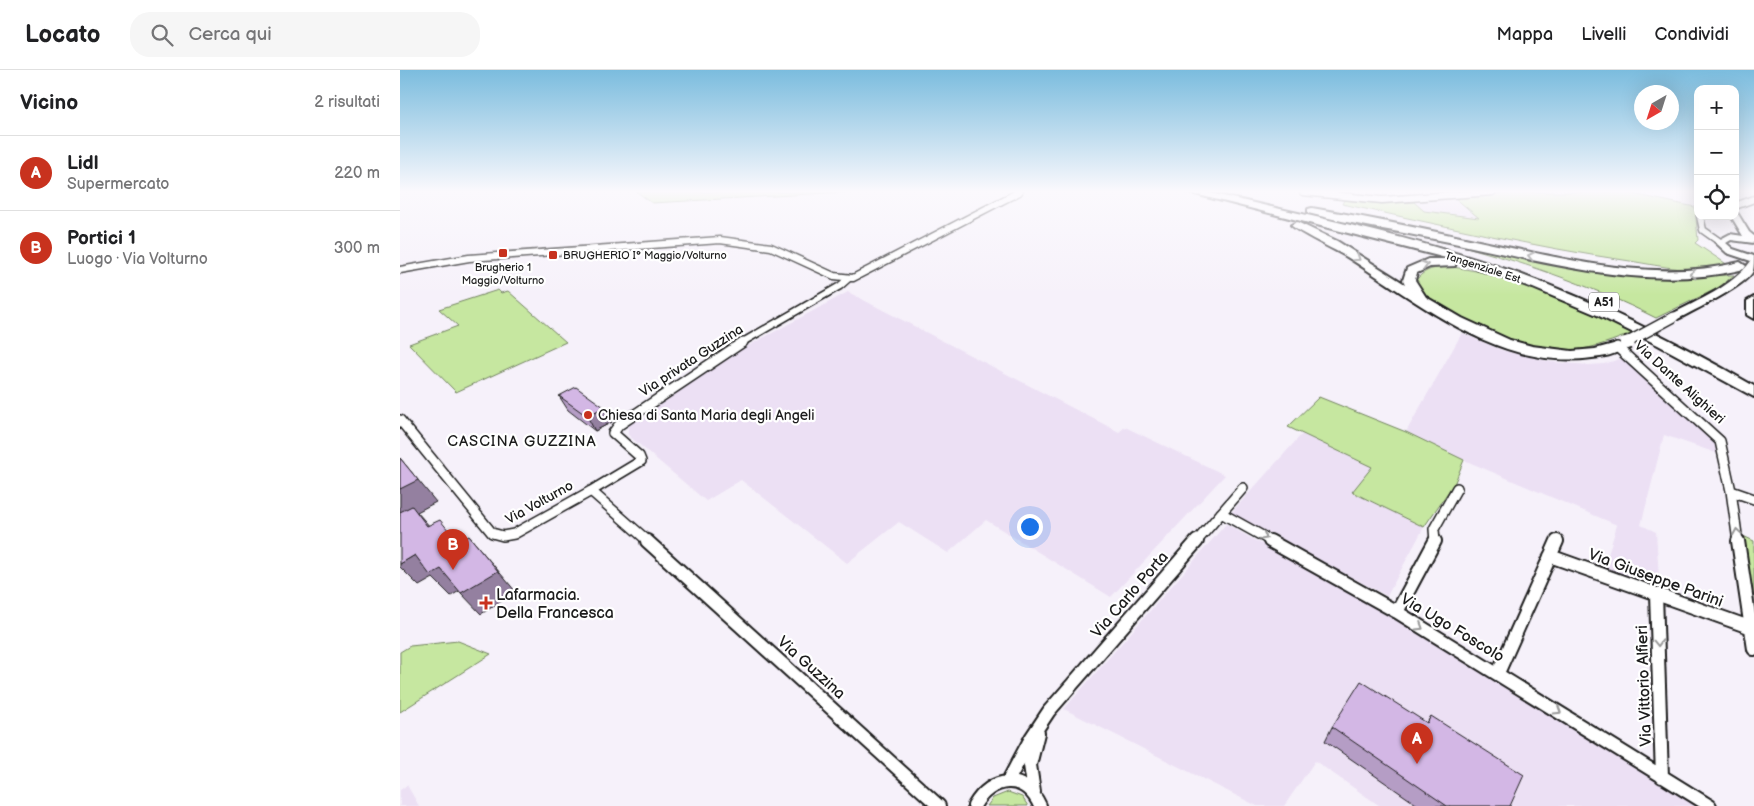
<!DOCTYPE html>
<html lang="it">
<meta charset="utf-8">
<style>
body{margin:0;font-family:"Balsamiq Sans",sans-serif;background:#f6f6f6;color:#202124}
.controls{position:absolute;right:15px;top:15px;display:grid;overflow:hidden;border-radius:10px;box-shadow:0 5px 20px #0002}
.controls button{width:45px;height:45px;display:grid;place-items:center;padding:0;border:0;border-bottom:1px solid #e0e0e0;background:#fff;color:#202124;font:25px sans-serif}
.compass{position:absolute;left:1234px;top:15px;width:45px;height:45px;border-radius:50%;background:#fff;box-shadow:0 5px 20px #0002;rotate:219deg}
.you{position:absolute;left:629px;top:456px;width:18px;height:18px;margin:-12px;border:4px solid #fff;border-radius:50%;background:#1a73e8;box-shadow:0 0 0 8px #1a73e833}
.badge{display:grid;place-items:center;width:32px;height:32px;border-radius:50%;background:#c8321e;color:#fff;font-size:16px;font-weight:700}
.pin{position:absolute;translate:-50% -41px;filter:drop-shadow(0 1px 2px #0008)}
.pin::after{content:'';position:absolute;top:26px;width:18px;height:15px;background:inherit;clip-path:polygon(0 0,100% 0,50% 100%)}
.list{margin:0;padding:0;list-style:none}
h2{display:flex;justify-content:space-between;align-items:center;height:65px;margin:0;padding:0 20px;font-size:21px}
h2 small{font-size:16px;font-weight:400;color:#757577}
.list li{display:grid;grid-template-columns:32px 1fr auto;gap:15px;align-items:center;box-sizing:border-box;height:75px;padding:0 20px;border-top:1px solid #e0e0e0}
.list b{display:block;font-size:19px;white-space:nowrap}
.list p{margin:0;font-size:16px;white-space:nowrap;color:#757577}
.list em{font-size:16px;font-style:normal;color:#757577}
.icon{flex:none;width:28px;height:28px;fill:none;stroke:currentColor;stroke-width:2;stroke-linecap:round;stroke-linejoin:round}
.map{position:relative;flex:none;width:1354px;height:736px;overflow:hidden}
header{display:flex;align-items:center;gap:30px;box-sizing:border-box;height:70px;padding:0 25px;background:#fff;border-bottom:1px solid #e0e0e0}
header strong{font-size:24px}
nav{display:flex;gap:28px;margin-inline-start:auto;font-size:18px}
.search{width:350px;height:45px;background:#f6f6f6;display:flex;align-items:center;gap:12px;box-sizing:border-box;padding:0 18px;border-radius:20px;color:#757577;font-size:19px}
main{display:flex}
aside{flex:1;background:#fff}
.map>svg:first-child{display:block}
.built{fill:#ece0f4}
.green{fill:#c6e7a0;stroke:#71825e}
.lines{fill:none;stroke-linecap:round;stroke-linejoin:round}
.street-far2-casing{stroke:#1c1c1c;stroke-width:9}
.street-far1-casing{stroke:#1c1c1c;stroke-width:12}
.street-casing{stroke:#1c1c1c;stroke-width:16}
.secondary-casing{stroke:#1c1c1c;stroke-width:4}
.highway-casing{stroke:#1c1c1c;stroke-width:4}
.street-far2{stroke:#fff;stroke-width:6}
.street-far1{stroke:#fff;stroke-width:9}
.street{stroke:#fff;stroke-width:12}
.secondary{fill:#fff;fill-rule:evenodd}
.highway{fill:#fff;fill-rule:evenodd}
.secondary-bridge-far1-casing{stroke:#1c1c1c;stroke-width:12;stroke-linecap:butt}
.secondary-bridge-casing{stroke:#1c1c1c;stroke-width:16;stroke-linecap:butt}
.secondary-bridge-far1{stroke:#fff;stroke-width:9}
.secondary-bridge{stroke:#fff;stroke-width:12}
.wall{fill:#b59dc5;stroke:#1c1c1c}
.shaded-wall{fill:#9480a0;stroke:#1c1c1c}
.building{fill:#d3b7e5;stroke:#1c1c1c}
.oneway{stroke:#999}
.poi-dot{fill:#c8321e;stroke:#fff;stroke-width:2}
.labels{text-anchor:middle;stroke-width:4.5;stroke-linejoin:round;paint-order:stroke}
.far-poi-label{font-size:11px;fill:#1c1c1c;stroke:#fff;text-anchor:start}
.far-street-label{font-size:11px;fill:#1c1c1c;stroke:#fff}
.shield{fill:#fff;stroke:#606060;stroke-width:1}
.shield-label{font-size:12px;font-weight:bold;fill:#1c1c1c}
.street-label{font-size:14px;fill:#1c1c1c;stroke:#fff}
.poi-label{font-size:14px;fill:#1c1c1c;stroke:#fff;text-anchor:start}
.neighbourhood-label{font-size:15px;letter-spacing:1px;fill:#1c1c1c;stroke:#fff}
.near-street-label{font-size:16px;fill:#1c1c1c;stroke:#fff}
.near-poi-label{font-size:16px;fill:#1c1c1c;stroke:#fff;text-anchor:start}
</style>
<header>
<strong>Locato</strong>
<div class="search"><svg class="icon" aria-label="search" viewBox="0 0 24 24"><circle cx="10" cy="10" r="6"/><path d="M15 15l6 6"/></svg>Cerca qui</div>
<nav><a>Mappa</a><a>Livelli</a><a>Condividi</a></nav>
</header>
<main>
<aside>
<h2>Vicino<small>2 risultati</small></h2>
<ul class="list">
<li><span class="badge">A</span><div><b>Lidl</b><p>Supermercato</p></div><em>220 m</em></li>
<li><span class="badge">B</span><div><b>Portici 1</b><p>Luogo · Via Volturno</p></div><em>300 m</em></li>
</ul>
</aside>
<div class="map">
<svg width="1354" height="736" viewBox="0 0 1354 736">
<rect width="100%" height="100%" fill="#f6f1fa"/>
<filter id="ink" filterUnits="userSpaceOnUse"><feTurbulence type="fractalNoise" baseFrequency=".02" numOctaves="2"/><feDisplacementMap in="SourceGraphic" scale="10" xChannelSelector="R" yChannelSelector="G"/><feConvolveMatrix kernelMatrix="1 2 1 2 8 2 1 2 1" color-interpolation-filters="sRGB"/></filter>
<g filter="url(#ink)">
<path class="built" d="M1054,127L1080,148L1024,141L1011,130Z
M448,222L719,362L725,357L825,405L711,527L586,450L548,483L499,452L447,493L341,410L306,431L228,365V353L335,283Z
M1062,263L1101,280L1152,292L1189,295L1204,294L1226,287L1318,370L1322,385L1264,365L1241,455L1256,462L1260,522L1203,501L1217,455L1064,390L1006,362Z
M902,364L972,397L953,422L1024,457L987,526L831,443Z
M826,454L1014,560L1297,736H980L915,691L884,736H857L664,639Z
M7,715L19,736H0V720Z"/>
<path class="green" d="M237,122H445L252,133Z
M1121,122H1224L1295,137L1298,170L1295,173L1328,195C1296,205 1262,196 1230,191C1133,177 1038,154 942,134L944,130L973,133L1014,132L1024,141L1079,148L1054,127Z
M1044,171L1259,206L1334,205L1318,218L1256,248C1189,214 1117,190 1044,171Z
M1052,197C1115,205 1176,237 1233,263C1214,270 1195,278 1175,280C1124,283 1055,250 1017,218L1016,210C1027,197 1036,198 1052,197Z
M98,220L101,223L108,221L166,272L56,322L9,274L58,256L39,239Z
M919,327L1006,362L1064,390L1055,412L1024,457L952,422L972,397L888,357Z
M1343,466L1354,471V544Z
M58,571L91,584L0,642V582L10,576Z
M608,722L622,727L628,736H587L593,728Z"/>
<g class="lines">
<g class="street-far2-casing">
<path id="street-far2" d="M903,122L982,130L1092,122
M1335,136L1354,129
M1300,146L1303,160L1320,172
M0,200L69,188L320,170L371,177L434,206L453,208L619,122
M341,273L440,216L449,208"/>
</g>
<g class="street-far1-casing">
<path id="street-far1" d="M1217,277L1320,371L1331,421L1338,472
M0,350L92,463L103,466L114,464L191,421L249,472
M191,421L241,391L239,386L213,363L219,355L343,272
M1331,421L1354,429
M821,443L873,472
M796,472L843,418
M1035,472L1034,459L1057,418
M1156,472L1157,470"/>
</g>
<g class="street-casing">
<path id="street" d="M247,471L539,736
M870,471L997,542L1310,736
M1338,471L1354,579
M1150,486L1352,558
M1256,524L1262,707
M997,542L1035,471
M1098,603L1157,471
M608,711L631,668L649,641L797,471
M634,722L630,695L638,663
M574,736C591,706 625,702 640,736"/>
</g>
<g class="secondary-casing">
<path id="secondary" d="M1335,143L1338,144L1349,162L1354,166V173L1331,170L1326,173L1333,179L1354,186C1354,191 1354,197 1353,201C1347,215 1293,241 1278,249H1270V245C1298,230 1332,217 1351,191L1327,183L1315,172L1330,164L1343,166L1331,146H1335Z"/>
</g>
<g class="highway-casing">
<path id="highway" d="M787,122H806C908,146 1012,166 1111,201C1196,231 1276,271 1354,316V327L1258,275L1197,245L1133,218L1056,191L1055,196L1030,197L1017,203L1015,210L1026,227L1062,248L1110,270L1132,276L1172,281L1195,279L1217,273L1224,277C1218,285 1202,287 1192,288C1100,301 1020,233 947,187C936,180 897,162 891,155L897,152L937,171L1005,214L1003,210L1007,198L1028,189H1050Z
M912,138C971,148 1029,160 1088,173C1170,190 1256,213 1340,192L1346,196L1344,199C1246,223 1146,192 1049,172C1003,162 954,155 908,143V139Z
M1354,227V249L1347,245V231Z"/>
</g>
<use href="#street-far2" class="street-far2"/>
<use href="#street-far1" class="street-far1"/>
<use href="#street" class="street"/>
<use href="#secondary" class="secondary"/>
<use href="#highway" class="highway"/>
<g class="secondary-bridge-far1-casing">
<path id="secondary-bridge-far1" d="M1226,273L1274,247"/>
</g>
<g class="secondary-bridge-casing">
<path id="secondary-bridge" d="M1226,273L1229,272"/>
</g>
<use href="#secondary-bridge-far1" class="secondary-bridge-far1"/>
<use href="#secondary-bridge" class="secondary-bridge"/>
</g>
<path class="wall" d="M159,326L212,352L195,361L168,340Z
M1031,646L1110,736H1019L925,671L932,657L1027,653Z"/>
<path class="shaded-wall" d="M204,337L212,352L195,361L187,346Z
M0,388L36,432L17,442L31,458L0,446Z
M69,466L116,522L81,544L61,523Z
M15,485L41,499L61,520L51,526L33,508L19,516L0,497V494Z"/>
<path class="building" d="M176,317L204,337L187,346L159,326Z
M0,388L18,410L0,419Z
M12,436L27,456L40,450L58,472L69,466L98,501L61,523L41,499L30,505L15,485L0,494V442Z
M961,611L1027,653L1031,646L1124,705L1110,736H1047L932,657Z"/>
<defs><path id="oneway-chevron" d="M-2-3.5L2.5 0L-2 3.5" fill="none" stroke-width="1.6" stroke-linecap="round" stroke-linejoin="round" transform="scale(1.25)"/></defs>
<g class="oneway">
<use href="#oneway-chevron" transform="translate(1131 186) rotate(-168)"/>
<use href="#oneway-chevron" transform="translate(957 188) rotate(34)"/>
<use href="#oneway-chevron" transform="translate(1025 195) rotate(-16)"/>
<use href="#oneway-chevron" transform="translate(1293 204) rotate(179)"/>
<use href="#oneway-chevron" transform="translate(1337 462) rotate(-99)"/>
<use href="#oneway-chevron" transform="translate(864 467) rotate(29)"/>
<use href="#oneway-chevron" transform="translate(1020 557) rotate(32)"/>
<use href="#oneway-chevron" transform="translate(1258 573) rotate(88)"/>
<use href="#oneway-chevron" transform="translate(1158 641) rotate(32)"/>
</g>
</g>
<linearGradient id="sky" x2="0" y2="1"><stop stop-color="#7bbcde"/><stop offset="0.54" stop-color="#fbf9fd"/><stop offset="1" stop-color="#fbf9fd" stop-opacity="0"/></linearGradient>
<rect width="1354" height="225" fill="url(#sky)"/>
<g class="poi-dot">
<rect x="98" y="178" width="10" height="10" rx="2.5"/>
<rect x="148" y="180" width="10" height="10" rx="2.5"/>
<circle cx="188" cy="345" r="5"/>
<path d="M83.5 525.5h5v5h5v5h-5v5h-5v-5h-5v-5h5z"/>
</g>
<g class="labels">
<g class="far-poi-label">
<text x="163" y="189">BRUGHERIO I° Maggio/Volturno</text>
<text x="103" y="201" text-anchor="middle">Brugherio 1<tspan x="103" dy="13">Maggio/Volturno</tspan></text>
</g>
<g class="far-street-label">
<text transform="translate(1083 197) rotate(18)" y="4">Tangenziale Est</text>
</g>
<rect class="shield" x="1189" y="222.5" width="30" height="19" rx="4"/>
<g class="shield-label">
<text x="1204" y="236">A51</text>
</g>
<g class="street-label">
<text transform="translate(291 290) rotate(-33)" y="5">Via privata Guzzina</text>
<text transform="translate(1280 312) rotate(42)" y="5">Via Dante Alighieri</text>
<text transform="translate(139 432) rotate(-29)" y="5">Via Volturno</text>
</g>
<g class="poi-label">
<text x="198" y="350">Chiesa di Santa Maria degli Angeli</text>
</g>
<g class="neighbourhood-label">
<text x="122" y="376">CASCINA GUZZINA</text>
</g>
<g class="near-street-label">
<text transform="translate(1256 507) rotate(20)" y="6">Via Giuseppe Parini</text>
<text transform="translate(729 524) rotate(-49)" y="6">Via Carlo Porta</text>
<text transform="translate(1053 557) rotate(31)" y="6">Via Ugo Foscolo</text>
<text transform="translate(412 597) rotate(42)" y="6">Via Guzzina</text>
<text transform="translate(1243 616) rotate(-92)" y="6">Via Vittorio Alfieri</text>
</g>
<g class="near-poi-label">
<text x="96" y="530">Lafarmacia.<tspan x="96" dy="18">Della Francesca</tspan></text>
</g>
</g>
</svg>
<div class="controls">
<button>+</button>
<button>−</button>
<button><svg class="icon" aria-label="locate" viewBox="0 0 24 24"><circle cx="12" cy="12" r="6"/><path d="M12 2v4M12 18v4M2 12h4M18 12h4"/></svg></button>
</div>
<svg class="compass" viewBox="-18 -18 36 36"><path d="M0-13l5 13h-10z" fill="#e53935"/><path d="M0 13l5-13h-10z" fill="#757577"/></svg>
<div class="you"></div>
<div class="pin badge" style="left:1017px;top:694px">A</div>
<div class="pin badge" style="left:53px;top:500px">B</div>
</div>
</main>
